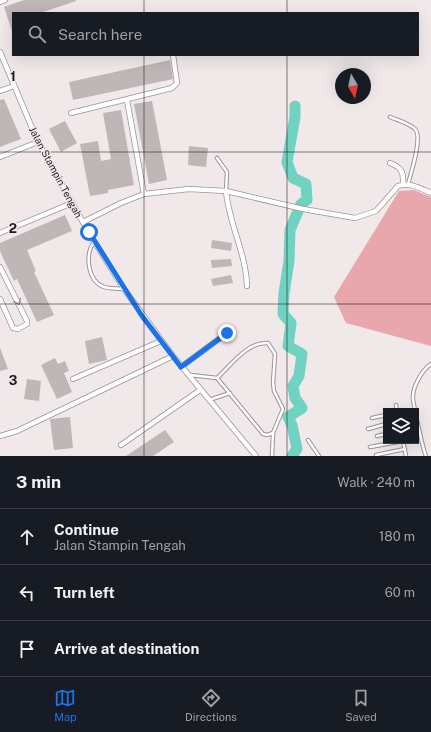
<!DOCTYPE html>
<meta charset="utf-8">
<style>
body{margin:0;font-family:"Public Sans",sans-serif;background:#20242c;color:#f1f3f6}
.controls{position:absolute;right:12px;bottom:12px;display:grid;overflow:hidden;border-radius:0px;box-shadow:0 4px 16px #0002}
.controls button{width:36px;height:36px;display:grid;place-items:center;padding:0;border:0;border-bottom:1px solid #363941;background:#171b24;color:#f1f3f6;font:20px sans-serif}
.compass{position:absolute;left:335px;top:68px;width:36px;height:36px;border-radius:50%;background:#171b24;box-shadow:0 4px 16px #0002;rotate:171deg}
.stop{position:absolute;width:12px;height:12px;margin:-9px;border:3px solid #1a73e8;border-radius:50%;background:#fff}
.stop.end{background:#1a73e8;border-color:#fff;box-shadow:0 1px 4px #0008}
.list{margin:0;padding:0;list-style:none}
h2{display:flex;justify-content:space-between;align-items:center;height:52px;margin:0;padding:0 16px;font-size:17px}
h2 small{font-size:13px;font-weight:400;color:#9ea1a6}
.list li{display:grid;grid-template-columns:26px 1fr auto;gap:12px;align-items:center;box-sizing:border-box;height:56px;padding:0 16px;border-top:1px solid #363941}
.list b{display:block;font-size:15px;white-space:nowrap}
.list p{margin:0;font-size:13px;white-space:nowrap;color:#9ea1a6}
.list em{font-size:13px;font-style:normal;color:#9ea1a6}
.icon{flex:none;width:22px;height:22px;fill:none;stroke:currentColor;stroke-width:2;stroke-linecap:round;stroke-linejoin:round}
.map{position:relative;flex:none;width:431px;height:456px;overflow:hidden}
.search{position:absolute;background:#171b24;box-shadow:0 4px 16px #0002;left:12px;right:12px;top:12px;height:44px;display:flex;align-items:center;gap:10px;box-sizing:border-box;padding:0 14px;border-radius:0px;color:#9ea1a6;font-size:15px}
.sheet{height:220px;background:#171b24}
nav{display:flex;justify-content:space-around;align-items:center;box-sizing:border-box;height:56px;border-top:1px solid #363941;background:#171b24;font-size:11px;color:#9ea1a6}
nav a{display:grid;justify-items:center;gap:2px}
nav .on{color:#1a73e8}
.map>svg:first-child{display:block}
.green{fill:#e8a6ad}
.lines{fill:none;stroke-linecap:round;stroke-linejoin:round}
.river{stroke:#70d2c1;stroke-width:11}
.building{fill:#bfb6b7}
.service-casing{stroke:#9c9394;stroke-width:4.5}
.minor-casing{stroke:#9c9394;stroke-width:6}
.service{stroke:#fff;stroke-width:2.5}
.minor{stroke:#fff;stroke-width:4.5}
.oneway{stroke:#9a9899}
.route{stroke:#1a73e8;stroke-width:5}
.grid{fill:none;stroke:#1f1b1c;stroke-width:1;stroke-opacity:0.55}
.labels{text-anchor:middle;stroke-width:3;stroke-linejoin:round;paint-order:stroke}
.street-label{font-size:10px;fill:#1f1b1c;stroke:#f1e8e9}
.grid-label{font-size:13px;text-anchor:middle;font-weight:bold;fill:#1f1b1c;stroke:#f1e8e9;stroke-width:3;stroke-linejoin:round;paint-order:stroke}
</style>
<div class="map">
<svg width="431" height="456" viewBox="0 0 431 456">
<rect width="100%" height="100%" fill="#f1e8e9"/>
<path class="green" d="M414,190L431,197V346L346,323L334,297L399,191Z"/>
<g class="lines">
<path class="river" d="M292,456L297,449L292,425L288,417L302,408L295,398L293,386L299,376L302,354L288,346L291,323L283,314L284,293L289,261L290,230L301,204L307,200L306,184L293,178L287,162L295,117V106"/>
</g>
<path class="building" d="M24,0H76V1L40,13H13L12,31L4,7Z
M170,60L173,79L73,100L69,82Z
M4,99L21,139L0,147V100Z
M152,101L167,180L149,184L134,104Z
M121,110L134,185L108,190V193L90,196L80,144L98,141L101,161L111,159L103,113Z
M65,121L77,143L61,152L49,129Z
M189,146L208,148L206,167L188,165Z
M65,215L72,231L27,250L36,271L34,272L54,315L37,322L17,279L14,281L4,260L0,251V243Z
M212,240L232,243L231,251L211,248Z
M231,259L232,266L212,268L211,260Z
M231,275L233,283L213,286L211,279Z
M102,337L107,360L89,364L85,341Z
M0,348L8,369L0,371Z
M55,358L58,364L65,361L69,371L64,373L72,392L57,399L41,365Z
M27,379L41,381L39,401L24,399Z
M70,417L73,448L54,450L50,419Z
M165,430L174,442L153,456H126Z"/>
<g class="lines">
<g class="service-casing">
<path id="service" d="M390,117C397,120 409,123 415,129C423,137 411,173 408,184
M217,158L227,172L226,191
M94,242C85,254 87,281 104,287C109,289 117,288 123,289
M190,375L217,378
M209,400L230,393
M396,405L397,411
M372,418L386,415
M368,429L386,424
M377,436L386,434
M308,440L319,456
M403,441L406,456
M370,447L403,441
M376,455L405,449
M272,456L273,433L283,409L274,391L273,383L275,354L268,343C248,341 231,365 217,378L263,434L267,435L273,433
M426,456C423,450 414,407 413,399C412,387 422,370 431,364"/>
</g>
<g class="minor-casing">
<path id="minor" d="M0,2L5,0
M0,52L38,142L89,233L124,289L173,356L256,456
M0,91L14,86
M127,100L144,194
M71,113L172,88L177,83L173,55
M0,157L38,142
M390,163C401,167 404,172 403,184
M226,191C229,224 246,253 247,286
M83,222L121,203L144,194L189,189L226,191L303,209L355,218L376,211L398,186C409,182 420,188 431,193
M0,233L72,203
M0,267L27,321V324L18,329L13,328L0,299
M181,367L227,333
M73,379L161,341
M0,436L17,431L173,356
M121,445L200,390"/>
</g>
<use href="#service" class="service"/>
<use href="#minor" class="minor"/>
</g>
<defs><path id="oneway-chevron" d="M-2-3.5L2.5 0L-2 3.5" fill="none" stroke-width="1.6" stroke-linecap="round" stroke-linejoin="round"/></defs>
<use class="oneway" href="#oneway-chevron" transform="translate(18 302) rotate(63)"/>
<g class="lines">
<path class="route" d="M89,232L142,316L181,367L227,333"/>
</g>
<path class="grid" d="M144,0V13M287,0V13M144,55V456M287,55V456M0,152H431M0,304H431"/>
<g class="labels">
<g class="street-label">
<text transform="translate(56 172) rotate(62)" y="4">Jalan Stampin Tengah</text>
</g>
</g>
<g class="grid-label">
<text x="13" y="81">1</text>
<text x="13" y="233">2</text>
<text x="13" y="385">3</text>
</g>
</svg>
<div class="controls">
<button><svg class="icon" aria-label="layers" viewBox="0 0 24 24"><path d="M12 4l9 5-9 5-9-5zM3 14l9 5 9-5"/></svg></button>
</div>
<svg class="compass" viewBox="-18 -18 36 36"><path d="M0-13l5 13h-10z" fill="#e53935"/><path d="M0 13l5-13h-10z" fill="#9ea1a6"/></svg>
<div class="stop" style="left:89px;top:232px"></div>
<div class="stop end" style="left:227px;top:333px"></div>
<div class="search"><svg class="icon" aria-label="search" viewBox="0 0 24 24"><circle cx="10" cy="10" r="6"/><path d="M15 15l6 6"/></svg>Search here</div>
</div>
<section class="sheet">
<h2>3 min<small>Walk · 240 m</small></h2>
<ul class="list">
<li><svg class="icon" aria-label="ahead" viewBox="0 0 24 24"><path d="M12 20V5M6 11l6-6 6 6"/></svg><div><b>Continue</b><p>Jalan Stampin Tengah</p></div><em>180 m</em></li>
<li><svg class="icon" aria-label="left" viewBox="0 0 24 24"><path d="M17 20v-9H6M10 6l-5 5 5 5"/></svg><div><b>Turn left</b></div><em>60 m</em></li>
<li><svg class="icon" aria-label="arrive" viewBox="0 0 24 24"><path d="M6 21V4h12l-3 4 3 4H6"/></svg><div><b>Arrive at destination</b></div></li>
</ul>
</section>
<nav>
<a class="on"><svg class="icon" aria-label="map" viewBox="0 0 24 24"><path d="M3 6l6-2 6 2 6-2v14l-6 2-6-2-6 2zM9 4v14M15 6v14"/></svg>Map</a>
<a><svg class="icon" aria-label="directions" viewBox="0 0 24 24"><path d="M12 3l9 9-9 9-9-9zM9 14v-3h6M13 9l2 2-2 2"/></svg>Directions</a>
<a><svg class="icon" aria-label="saved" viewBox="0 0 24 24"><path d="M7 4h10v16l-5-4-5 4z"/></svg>Saved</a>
</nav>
